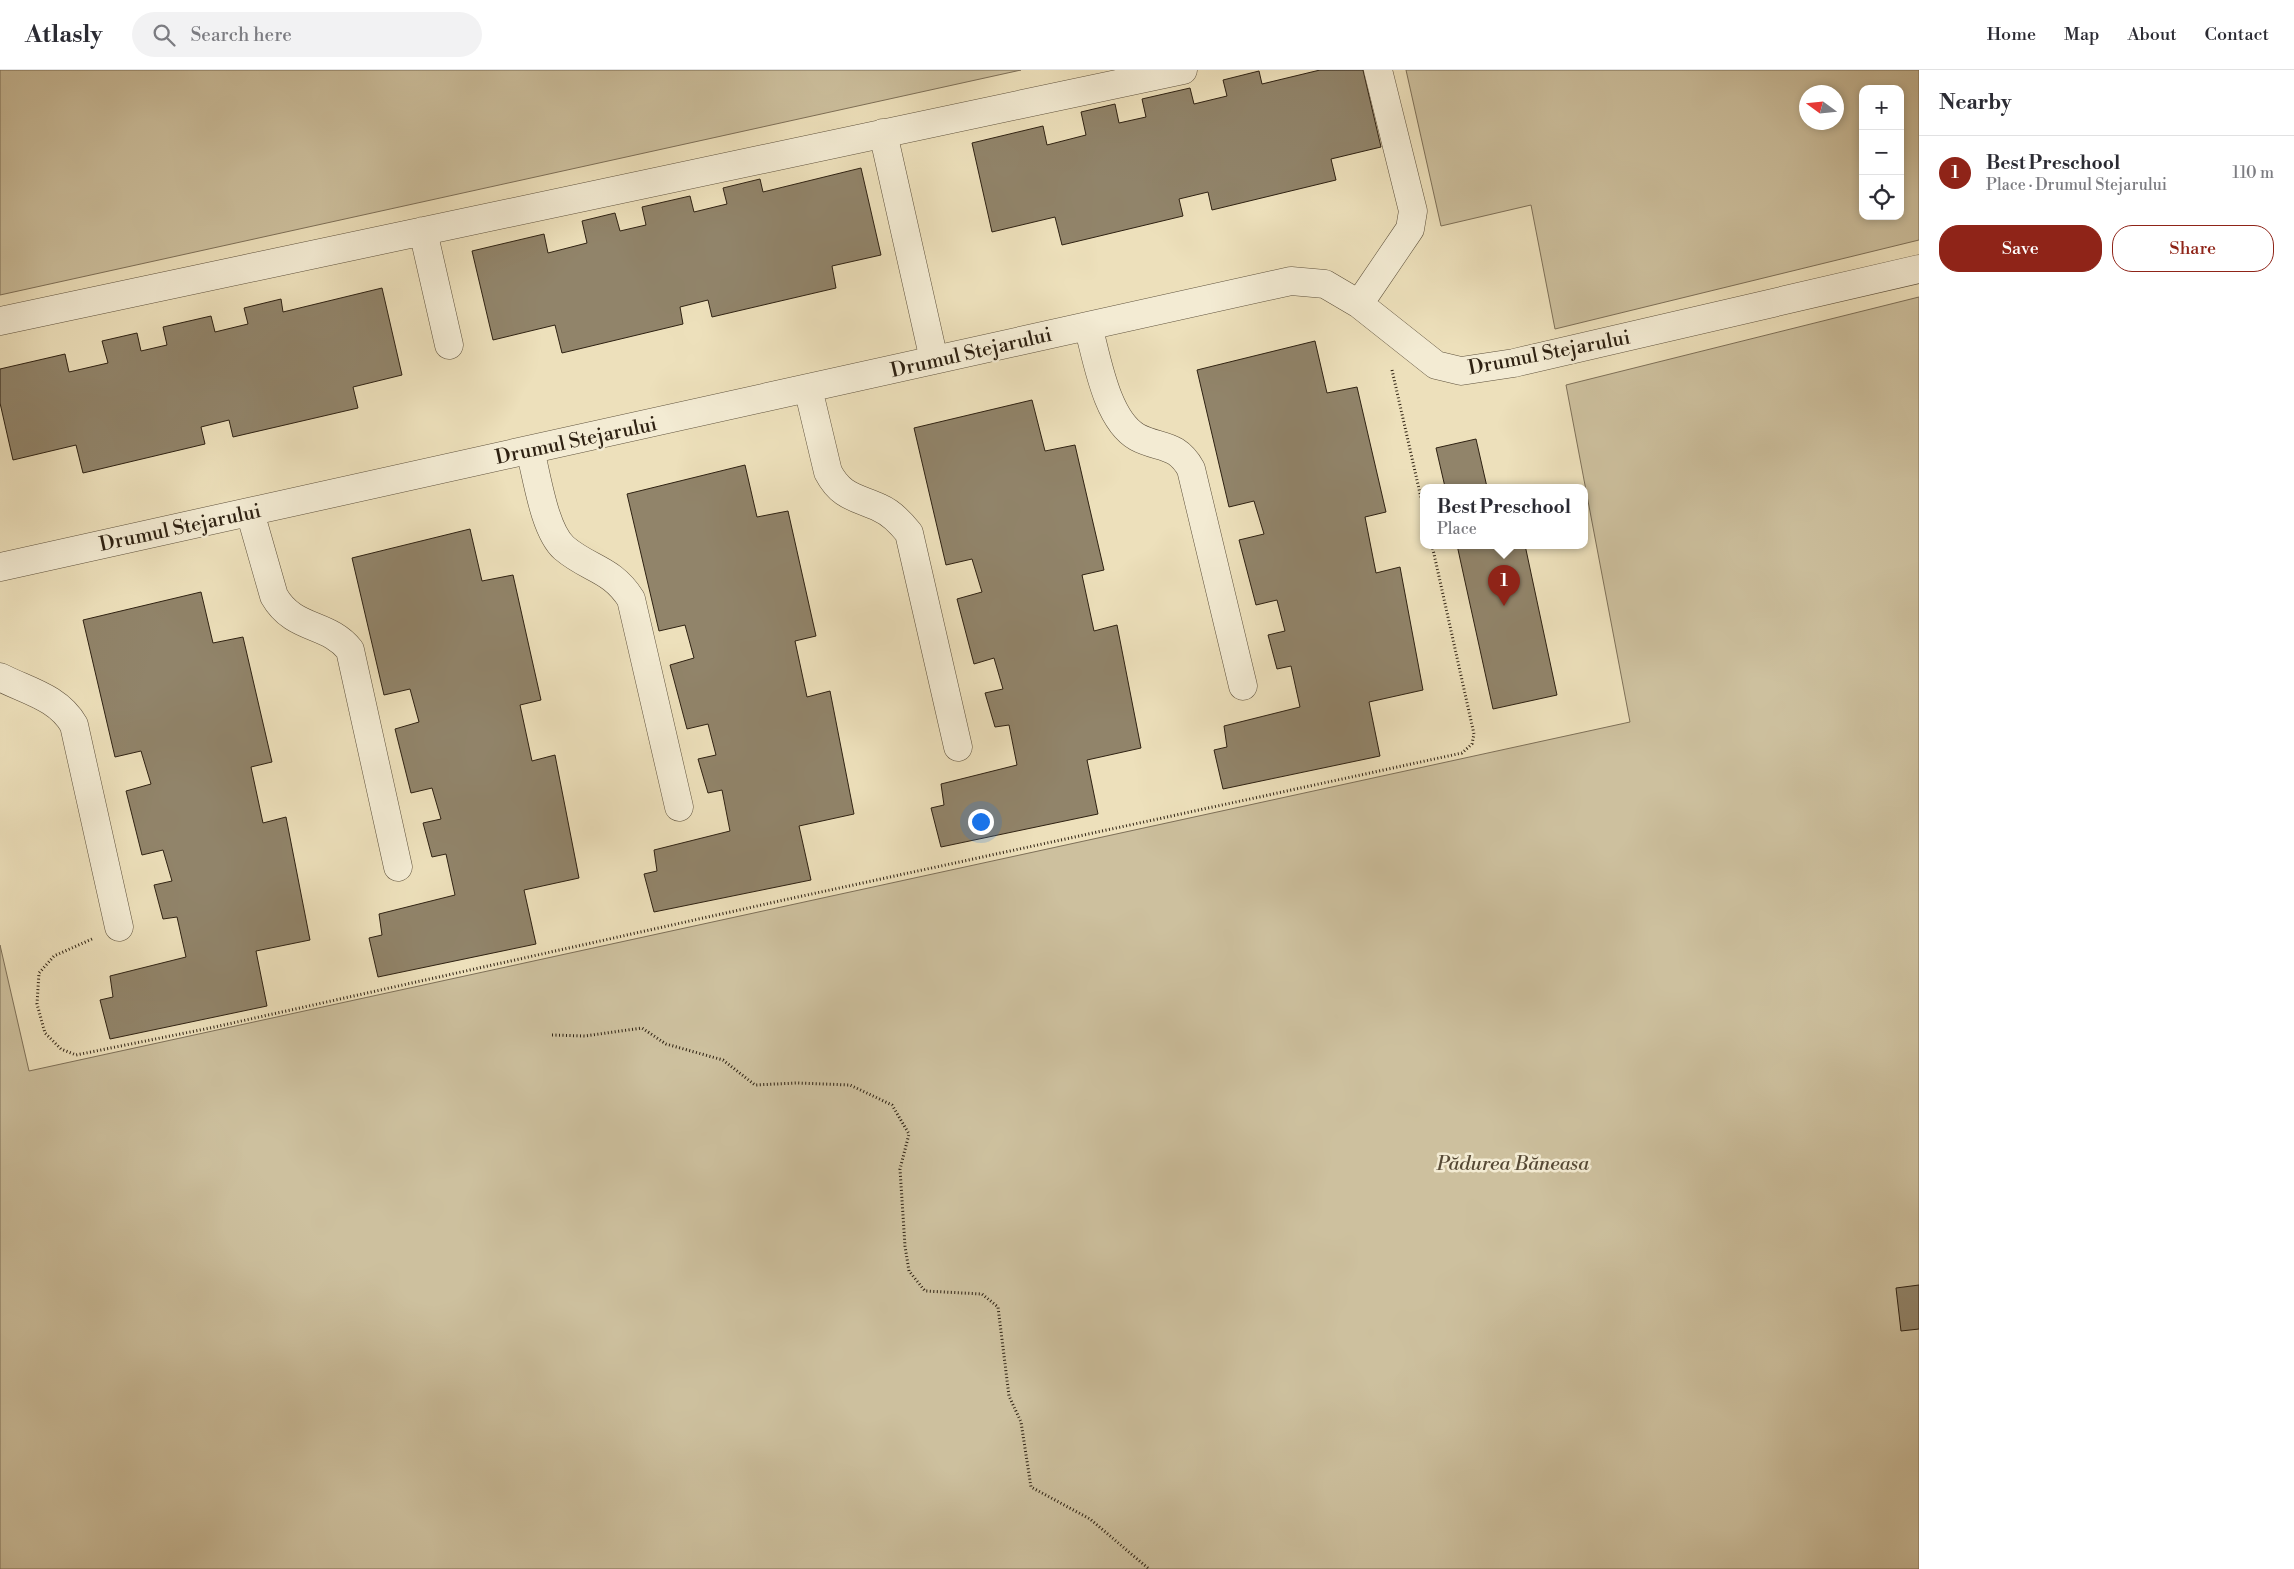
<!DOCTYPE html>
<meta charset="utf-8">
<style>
body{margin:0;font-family:"Libre Bodoni",serif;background:#f2f2f3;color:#2b2b33}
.controls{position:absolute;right:15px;top:15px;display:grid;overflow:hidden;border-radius:10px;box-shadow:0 2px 8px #0003}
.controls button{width:45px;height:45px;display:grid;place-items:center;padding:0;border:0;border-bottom:1px solid #e1e1e2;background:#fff;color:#2b2b33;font:25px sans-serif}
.compass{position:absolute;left:1799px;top:15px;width:45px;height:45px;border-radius:50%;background:#fff;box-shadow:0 2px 8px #0003;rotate:285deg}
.you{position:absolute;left:980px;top:751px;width:18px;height:18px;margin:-12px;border:4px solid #fff;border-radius:50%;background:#1a73e8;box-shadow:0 0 0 8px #1a73e833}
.badge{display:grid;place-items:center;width:32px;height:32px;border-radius:50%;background:#8f2418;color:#fff;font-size:16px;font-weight:700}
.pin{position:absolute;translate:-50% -41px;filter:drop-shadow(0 1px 2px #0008)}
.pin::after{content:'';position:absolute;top:26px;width:18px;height:15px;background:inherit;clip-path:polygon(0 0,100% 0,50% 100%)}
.popup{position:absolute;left:1420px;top:414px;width:168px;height:65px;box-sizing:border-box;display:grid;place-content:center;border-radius:10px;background:#fff;filter:drop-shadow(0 1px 4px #0005);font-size:16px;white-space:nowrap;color:#7c7c81}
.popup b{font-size:19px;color:#2b2b33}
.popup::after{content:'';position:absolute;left:50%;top:100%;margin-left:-10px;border:10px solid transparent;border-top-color:#fff}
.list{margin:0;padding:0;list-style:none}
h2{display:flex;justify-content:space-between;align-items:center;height:65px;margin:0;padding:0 20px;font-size:21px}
h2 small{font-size:16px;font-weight:400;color:#7c7c81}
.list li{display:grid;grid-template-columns:32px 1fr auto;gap:15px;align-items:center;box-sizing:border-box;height:75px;padding:0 20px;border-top:1px solid #e1e1e2}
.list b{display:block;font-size:19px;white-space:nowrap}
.list p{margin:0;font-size:16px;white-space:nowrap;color:#7c7c81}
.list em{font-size:16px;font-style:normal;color:#7c7c81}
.actions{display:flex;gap:10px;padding:15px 20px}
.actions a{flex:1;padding:11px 0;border:1px solid #8f2418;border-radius:20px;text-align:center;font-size:18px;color:#8f2418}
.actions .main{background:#8f2418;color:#fff}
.icon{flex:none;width:28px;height:28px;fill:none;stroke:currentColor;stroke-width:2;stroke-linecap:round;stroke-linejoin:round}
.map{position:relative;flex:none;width:1919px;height:1499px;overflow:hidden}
header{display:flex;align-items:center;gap:30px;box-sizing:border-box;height:70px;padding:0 25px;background:#fff;border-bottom:1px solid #e1e1e2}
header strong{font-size:24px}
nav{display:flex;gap:28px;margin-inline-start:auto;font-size:18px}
.search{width:350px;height:45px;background:#f2f2f3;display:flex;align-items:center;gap:12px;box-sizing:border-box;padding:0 18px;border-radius:28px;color:#7c7c81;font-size:19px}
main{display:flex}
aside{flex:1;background:#fff}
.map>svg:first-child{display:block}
.green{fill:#cdc09e;stroke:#7e7058;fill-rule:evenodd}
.building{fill:#91846a;stroke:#2e2112}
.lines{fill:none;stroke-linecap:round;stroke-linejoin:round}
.minor-casing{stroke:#5e513c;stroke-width:29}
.path{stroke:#2e2112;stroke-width:3;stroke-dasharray:1 2.5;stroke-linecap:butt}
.minor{stroke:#f3ebd3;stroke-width:28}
.labels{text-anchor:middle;stroke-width:5;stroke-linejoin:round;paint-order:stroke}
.street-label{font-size:20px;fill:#2e2112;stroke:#f3ebd3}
.park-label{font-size:20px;font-style:italic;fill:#564935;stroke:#f3ebd3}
</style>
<header>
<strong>Atlasly</strong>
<div class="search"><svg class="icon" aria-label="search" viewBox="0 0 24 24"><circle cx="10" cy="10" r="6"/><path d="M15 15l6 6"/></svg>Search here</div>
<nav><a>Home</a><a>Map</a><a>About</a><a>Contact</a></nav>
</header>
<main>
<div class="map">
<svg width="1919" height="1499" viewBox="0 0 1919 1499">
<rect width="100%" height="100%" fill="#ede0bb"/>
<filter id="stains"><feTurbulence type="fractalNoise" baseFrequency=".004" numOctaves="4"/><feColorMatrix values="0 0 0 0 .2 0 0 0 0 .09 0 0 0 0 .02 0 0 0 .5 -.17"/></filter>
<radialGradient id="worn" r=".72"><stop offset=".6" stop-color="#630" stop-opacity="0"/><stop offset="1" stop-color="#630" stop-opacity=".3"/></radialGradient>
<path class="green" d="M0,0H1021L0,225Z
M1406,0H1919V170L1555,259L1531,135L1441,156ZM1863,19H1900V146H1863ZM1806,22H1836V52H1806Z
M1919,227V1499H0V875L29,1001L1630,652L1566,315Z"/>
<path class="building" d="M1320,0H1363L1381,77L1331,89L1336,110L1212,140L1208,122L1179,129L1183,146L1062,175L1055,147L992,162L972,73L1043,56L1047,75L1086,65L1081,42L1115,34L1119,53L1146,47L1142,29L1190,18L1194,34L1227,26L1223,10L1259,1L1262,14Z
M861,98L881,185L832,196L836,218L712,247L708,230L680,237L683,254L562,283L555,255L493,270L472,181L544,164L548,183L587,173L582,151L615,143L620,161L646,155L642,137L690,126L694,142L727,134L723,118L760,109L763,122Z
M382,218L402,305L353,317L358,338L233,367L229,350L201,357L205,374L83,403L76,375L13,390L0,333V299L65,284L69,302L108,293L102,271L137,263L141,281L167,275L163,257L211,246L215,262L248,254L244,238L281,229L283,242Z
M1315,271L1327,323L1357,317L1386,442L1365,447L1376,503L1400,497L1423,620L1369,632L1380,686L1223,719L1214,680L1227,677L1224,656L1300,637L1291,596L1277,599L1268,565L1285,561L1277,530L1256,535L1239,470L1264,464L1254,431L1229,437L1197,300Z
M1032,330L1045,381L1075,375L1104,500L1082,505L1094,561L1117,555L1141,678L1087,690L1098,744L941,777L931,738L944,735L941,714L1017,695L1009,655L995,657L985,623L1003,619L994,588L974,594L957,529L982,522L972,489L946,495L914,358Z
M1476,369L1487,417H1445L1436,378Z
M745,395L757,447L788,441L816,566L795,571L807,627L830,621L854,744L799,756L811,810L654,842L644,804L657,801L654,780L730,761L722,720L708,723L698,689L716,685L708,654L687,659L670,595L694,588L685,555L659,561L627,424Z
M470,459L482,511L513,505L541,630L520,635L532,691L555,685L579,808L524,820L536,874L378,907L369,868L382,865L379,844L455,825L446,784L432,787L423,753L441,749L432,718L411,723L395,659L419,652L410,619L384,625L352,488Z
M1457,475H1525L1557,625L1493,639Z
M201,522L213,573L243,567L272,692L251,697L263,753L286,747L310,870L256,881L267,936L110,969L100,930L113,927L110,906L186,887L177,847L163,849L154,815L172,811L163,780L142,785L126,721L151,714L141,681L115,687L83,550Z
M1919,1215V1259L1901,1261L1896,1218Z"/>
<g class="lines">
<g class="minor-casing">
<path id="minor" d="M883,63L934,290
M423,161L449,275
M1359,234L1410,159L1413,141L1378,0
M0,251L1183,0
M1088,256C1097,288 1106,349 1137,367C1159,379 1176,372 1191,399L1243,616
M808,318L828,402C841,427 856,427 880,438C892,443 901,453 909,463L958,677
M530,380C537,406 544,460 564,478C590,500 611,498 631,529L679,737
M250,442L274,526C294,561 328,552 350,580L398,797
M0,497L1291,211L1325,214L1359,234L1436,295L1461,301L1514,293L1919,199
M0,607C27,621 58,627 74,655L119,857"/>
</g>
<path class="path" d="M1392,300L1424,441
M92,869L54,886L39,903L37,934L45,963L61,979L76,985L210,958L784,830L1462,683L1472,674L1474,664L1432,475
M552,965L585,966L642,958L666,974L723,990L755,1015L797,1013L850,1015L892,1035L909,1064L900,1099L905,1176L909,1201L925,1221L982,1224L998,1237L1009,1326L1021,1352L1031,1417L1090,1449L1149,1499"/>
<use href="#minor" class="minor"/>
</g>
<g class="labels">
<g class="street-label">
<text transform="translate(971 282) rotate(-13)" y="7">Drumul Stejarului</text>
<text transform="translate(1549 282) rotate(-11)" y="7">Drumul Stejarului</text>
<text transform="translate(576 370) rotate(-12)" y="7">Drumul Stejarului</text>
<text transform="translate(180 457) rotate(-12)" y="7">Drumul Stejarului</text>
</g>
<g class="park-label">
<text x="1513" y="1100">Pădurea Băneasa</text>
</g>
</g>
<rect width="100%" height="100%" filter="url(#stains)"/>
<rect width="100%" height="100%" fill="url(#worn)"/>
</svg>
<div class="controls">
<button>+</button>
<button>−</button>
<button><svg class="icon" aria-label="locate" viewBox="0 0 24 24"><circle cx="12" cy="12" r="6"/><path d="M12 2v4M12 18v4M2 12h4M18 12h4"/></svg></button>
</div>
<svg class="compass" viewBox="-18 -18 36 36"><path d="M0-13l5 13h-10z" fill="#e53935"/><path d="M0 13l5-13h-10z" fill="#7c7c81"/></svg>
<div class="you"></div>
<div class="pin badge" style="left:1504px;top:536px">1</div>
<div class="popup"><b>Best Preschool</b>Place</div>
</div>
<aside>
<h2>Nearby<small></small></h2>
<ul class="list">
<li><span class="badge">1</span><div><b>Best Preschool</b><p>Place · Drumul Stejarului</p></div><em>110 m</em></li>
</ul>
<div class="actions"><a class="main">Save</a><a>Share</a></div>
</aside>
</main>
